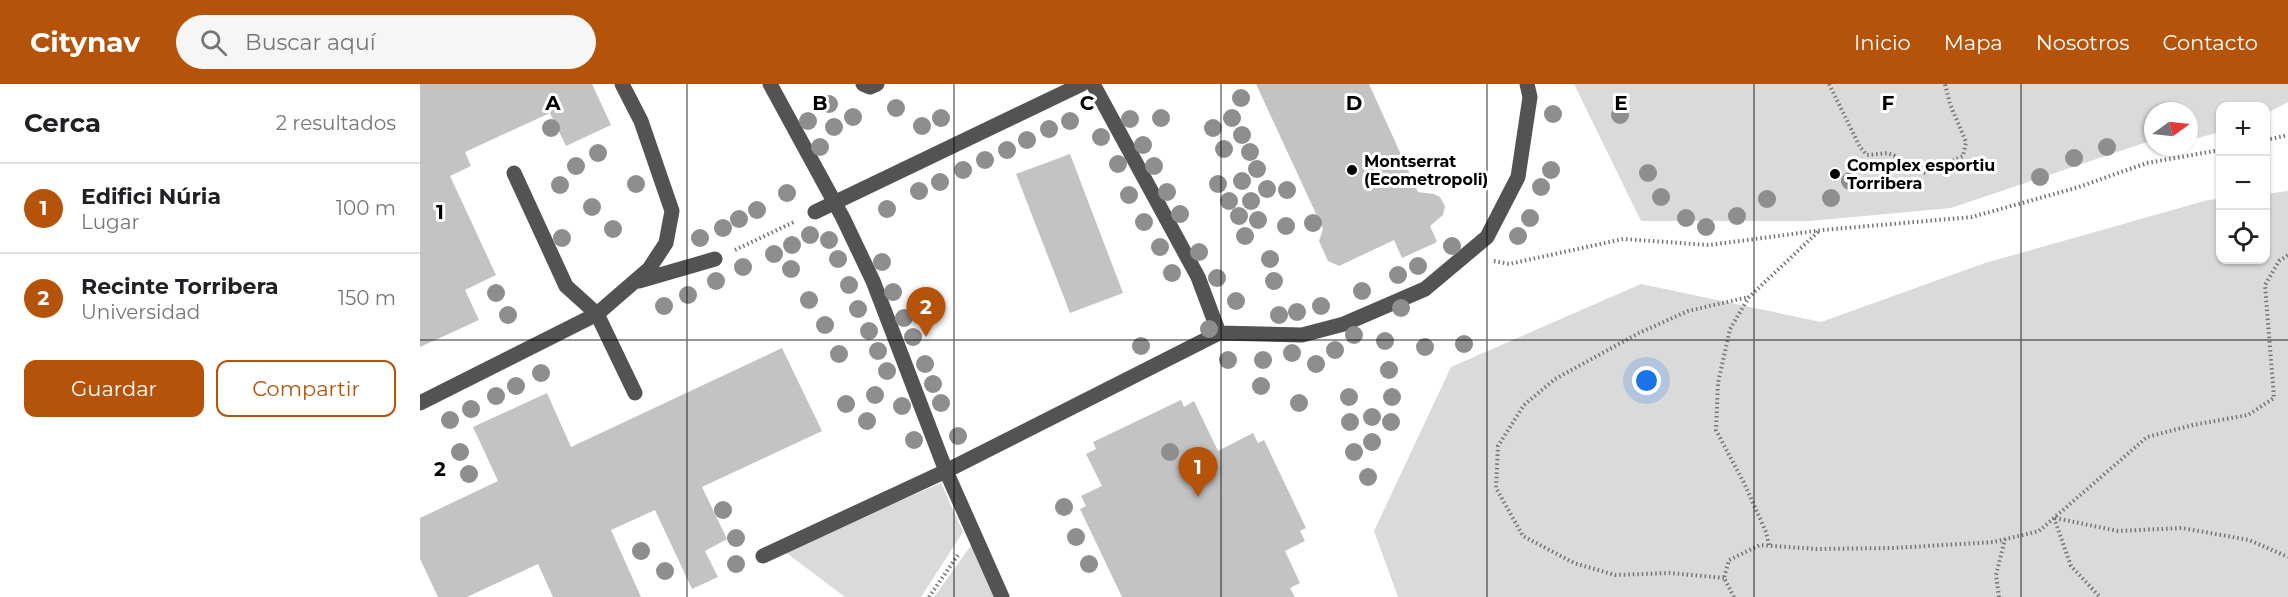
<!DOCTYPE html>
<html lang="es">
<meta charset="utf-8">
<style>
body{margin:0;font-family:Montserrat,sans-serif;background:#f6f6f6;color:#202124}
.controls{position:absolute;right:18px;top:18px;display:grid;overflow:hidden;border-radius:12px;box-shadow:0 2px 4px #0004}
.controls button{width:54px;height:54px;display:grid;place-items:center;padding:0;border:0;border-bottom:2px solid #e0e0e0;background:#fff;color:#202124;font:30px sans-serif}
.compass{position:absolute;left:1724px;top:18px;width:54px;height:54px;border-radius:50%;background:#fff;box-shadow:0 2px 4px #0004;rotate:75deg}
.you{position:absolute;left:1227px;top:297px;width:21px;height:21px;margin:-15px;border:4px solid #fff;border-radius:50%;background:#1a73e8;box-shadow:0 0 0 9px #1a73e833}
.badge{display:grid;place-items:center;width:39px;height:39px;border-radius:50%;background:#b45309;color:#fff;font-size:20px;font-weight:700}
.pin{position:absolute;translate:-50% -50px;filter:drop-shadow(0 2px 3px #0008)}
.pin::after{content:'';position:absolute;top:32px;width:21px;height:18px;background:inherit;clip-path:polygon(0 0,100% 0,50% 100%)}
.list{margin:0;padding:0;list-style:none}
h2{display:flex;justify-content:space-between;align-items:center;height:78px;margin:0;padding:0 24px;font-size:26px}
h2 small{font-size:20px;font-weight:400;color:#757577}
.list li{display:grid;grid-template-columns:39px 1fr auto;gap:18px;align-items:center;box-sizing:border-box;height:90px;padding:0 24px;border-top:2px solid #e0e0e0}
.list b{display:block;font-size:22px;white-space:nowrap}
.list p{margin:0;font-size:20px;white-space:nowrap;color:#757577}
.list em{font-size:20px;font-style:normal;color:#757577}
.actions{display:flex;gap:12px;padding:18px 24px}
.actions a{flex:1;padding:14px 0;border:2px solid #b45309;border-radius:12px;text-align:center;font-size:21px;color:#b45309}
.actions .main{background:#b45309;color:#fff}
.icon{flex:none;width:33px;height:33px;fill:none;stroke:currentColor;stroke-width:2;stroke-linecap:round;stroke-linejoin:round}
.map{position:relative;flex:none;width:1868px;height:513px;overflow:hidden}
header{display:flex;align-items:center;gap:36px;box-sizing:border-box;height:84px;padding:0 30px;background:#b45309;color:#fff}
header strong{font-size:28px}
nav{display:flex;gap:33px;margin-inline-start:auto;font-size:21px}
.search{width:420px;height:54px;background:#f6f6f6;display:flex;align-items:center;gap:15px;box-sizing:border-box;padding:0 21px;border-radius:33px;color:#757577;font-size:22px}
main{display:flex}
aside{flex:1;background:#fff}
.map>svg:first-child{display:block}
.green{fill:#dadada}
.building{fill:#c3c3c3}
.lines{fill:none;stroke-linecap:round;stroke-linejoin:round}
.path{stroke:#757575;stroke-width:4;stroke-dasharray:1.5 3;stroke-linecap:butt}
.minor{stroke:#535353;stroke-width:15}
.tree{fill:#8e8e8e}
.grid{fill:none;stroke:#000;stroke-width:1.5;stroke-opacity:0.55}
.poi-dot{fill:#000;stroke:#fff;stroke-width:2}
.labels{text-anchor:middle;stroke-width:6;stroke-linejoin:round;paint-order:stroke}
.poi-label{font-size:16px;font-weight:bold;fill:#000;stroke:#fff;text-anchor:start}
.grid-label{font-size:20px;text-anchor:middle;font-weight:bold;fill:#000;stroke:#fff;stroke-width:6;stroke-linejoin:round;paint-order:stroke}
</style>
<header>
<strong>Citynav</strong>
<div class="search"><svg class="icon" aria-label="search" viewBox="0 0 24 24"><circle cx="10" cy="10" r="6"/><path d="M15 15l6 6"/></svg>Buscar aquí</div>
<nav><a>Inicio</a><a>Mapa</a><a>Nosotros</a><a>Contacto</a></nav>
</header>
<main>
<aside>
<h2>Cerca<small>2 resultados</small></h2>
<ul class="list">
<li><span class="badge">1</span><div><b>Edifici Núria</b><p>Lugar</p></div><em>100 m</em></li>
<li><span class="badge">2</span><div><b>Recinte Torribera</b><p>Universidad</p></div><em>150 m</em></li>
</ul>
<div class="actions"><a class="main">Guardar</a><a>Compartir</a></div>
</aside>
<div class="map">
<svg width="1868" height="513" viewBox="0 0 1868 513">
<rect width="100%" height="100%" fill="#fff"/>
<path class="green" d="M1154,0H1868V18L1846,30V22H1800V48L1774,55L1769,49V27H1733V56L1531,124L1390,137H1221Z
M1868,107V513H978L954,447L1031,283L1221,200L1401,238L1565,179L1788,116L1800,115V176H1846V110Z
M521,399L543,448L501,513H425L364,467Z
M552,460L575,513H514Z"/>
<path class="building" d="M0,0H172L191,41L146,62L130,29L45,68L51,82L30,92L76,191L45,206L59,236L0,263Z
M836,0H949L998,108L1014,110L1020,113L1025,122L1023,131L1010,142L1017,158L982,174L974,156L919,182L908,177L899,157L903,145Z
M650,70L703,209L650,229L596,90Z
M362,264L402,347L282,403L307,455L285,467L298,493L272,505L235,426L191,446L221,513H133L118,480L47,513H18L0,475V434L78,397L53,343L127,309L151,363Z
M761,316L764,323L774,317L798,367L833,349L838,359L844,356L886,444L880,447L885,457L865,467L880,499L870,504L875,513H702L660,425L666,422L661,412L682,402L666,370L676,365L673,358Z"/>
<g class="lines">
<path class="path" d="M1409,0L1440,63L1447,71L1467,69L1475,72L1491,86L1506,89L1543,72L1546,58L1530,20L1525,0
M1846,56L1868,51
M315,166L376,137
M1074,177L1089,180L1203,155L1289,161L1403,146L1552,133L1659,103L1727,79L1800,66
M1634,434L1651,482L1680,513
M1635,434L1698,447L1762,444L1829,456L1868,473
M1349,461L1346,448L1325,401L1296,346L1298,299L1310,245L1329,213L1399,147
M1304,494L1250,489L1195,491L1154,479L1103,452L1076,404L1078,362L1104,321L1135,295L1219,249L1268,227L1329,213
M509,513L538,471
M1314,513L1304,494L1309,476L1340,461L1396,465L1474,464L1574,458L1619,447L1727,353L1773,341L1828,331L1854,314L1845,201L1859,177L1868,171
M1579,513L1576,491L1585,455"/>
<path class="minor" d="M350,0L423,134L453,197L526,387L582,513
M443,0L450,3L457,0
M673,0L778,193L799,249
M94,89L146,202L177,230L215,309
M395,128L662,0
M219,197L295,175
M0,319L177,230L229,185L246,159L252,127L221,37L202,0
M343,472L526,387L799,249L882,251L924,240L1005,205L1067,153L1098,93L1110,13L1107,0"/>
</g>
<g class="tree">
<circle cx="821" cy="14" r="9"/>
<circle cx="409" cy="20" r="9"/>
<circle cx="476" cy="24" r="9"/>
<circle cx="1133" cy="30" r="9"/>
<circle cx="1200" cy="31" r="9"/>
<circle cx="433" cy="33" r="9"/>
<circle cx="521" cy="34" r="9"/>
<circle cx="741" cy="34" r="9"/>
<circle cx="812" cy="34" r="9"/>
<circle cx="710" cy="35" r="9"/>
<circle cx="388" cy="37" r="9"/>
<circle cx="650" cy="37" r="9"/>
<circle cx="502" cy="42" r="9"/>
<circle cx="414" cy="43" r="9"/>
<circle cx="131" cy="44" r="9"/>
<circle cx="793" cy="44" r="9"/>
<circle cx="629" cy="45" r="9"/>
<circle cx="822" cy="51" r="9"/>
<circle cx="681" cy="53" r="9"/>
<circle cx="607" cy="56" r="9"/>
<circle cx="723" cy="61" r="9"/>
<circle cx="400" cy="63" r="9"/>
<circle cx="1687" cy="63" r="9"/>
<circle cx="804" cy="65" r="9"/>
<circle cx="587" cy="66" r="9"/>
<circle cx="830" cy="68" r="9"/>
<circle cx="178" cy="69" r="9"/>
<circle cx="1654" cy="74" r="9"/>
<circle cx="565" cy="76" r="9"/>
<circle cx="698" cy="80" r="9"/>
<circle cx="156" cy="82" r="9"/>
<circle cx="734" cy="82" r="9"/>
<circle cx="837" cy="85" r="9"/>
<circle cx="543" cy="86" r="9"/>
<circle cx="1131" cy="86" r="9"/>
<circle cx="1228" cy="89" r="9"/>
<circle cx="1620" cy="93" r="9"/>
<circle cx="822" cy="97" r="9"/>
<circle cx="1430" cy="97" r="9"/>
<circle cx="520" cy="98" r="9"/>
<circle cx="216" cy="100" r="9"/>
<circle cx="798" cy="100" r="9"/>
<circle cx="140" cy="101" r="9"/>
<circle cx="1121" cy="103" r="9"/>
<circle cx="847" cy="105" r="9"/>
<circle cx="867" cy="106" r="9"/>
<circle cx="499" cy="107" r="9"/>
<circle cx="747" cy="108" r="9"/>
<circle cx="367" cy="109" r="9"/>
<circle cx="709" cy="111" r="9"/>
<circle cx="1241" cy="113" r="9"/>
<circle cx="1411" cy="114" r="9"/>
<circle cx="1347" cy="115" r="9"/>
<circle cx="809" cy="117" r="9"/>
<circle cx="831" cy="117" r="9"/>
<circle cx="172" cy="123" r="9"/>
<circle cx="467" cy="125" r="9"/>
<circle cx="337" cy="126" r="9"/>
<circle cx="760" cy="130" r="9"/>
<circle cx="819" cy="132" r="9"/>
<circle cx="1317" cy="132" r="9"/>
<circle cx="1110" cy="134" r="9"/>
<circle cx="1266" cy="134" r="9"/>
<circle cx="319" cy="135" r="9"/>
<circle cx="838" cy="136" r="9"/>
<circle cx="724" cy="138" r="9"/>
<circle cx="893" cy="139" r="9"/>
<circle cx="866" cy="142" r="9"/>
<circle cx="1286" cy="143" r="9"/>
<circle cx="303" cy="144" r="9"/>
<circle cx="193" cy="145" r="9"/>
<circle cx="390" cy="151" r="9"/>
<circle cx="825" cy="152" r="9"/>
<circle cx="1098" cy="152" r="9"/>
<circle cx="142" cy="154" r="9"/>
<circle cx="280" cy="154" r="9"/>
<circle cx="409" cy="156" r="9"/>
<circle cx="372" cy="161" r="9"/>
<circle cx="1032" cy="162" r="9"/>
<circle cx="740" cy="163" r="9"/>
<circle cx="779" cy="168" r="9"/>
<circle cx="354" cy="170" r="9"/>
<circle cx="418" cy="175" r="9"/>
<circle cx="850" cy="175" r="9"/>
<circle cx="462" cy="178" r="9"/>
<circle cx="998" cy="182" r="9"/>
<circle cx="323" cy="183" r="9"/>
<circle cx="371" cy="185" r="9"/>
<circle cx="752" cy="189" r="9"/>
<circle cx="978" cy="191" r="9"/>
<circle cx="797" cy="194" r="9"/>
<circle cx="296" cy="197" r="9"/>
<circle cx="854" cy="197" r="9"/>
<circle cx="429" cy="201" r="9"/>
<circle cx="942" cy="207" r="9"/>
<circle cx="473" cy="208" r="9"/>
<circle cx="76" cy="209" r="9"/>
<circle cx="268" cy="211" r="9"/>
<circle cx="389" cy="216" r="9"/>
<circle cx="816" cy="217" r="9"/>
<circle cx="244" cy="222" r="9"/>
<circle cx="901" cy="222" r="9"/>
<circle cx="981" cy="224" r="9"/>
<circle cx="438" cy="225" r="9"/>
<circle cx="877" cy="228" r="9"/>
<circle cx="88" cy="231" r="9"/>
<circle cx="859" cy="231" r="9"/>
<circle cx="484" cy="234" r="9"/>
<circle cx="405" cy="241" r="9"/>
<circle cx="789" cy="245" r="9"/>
<circle cx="449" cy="247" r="9"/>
<circle cx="934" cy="251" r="9"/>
<circle cx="493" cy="253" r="9"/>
<circle cx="965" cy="257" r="9"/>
<circle cx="1044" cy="260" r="9"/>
<circle cx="721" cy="262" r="9"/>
<circle cx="1005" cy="263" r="9"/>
<circle cx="915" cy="266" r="9"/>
<circle cx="458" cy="267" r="9"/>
<circle cx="872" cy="269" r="9"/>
<circle cx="419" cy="270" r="9"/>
<circle cx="808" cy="276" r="9"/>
<circle cx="843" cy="276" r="9"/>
<circle cx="505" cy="280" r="9"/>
<circle cx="896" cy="280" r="9"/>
<circle cx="969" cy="286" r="9"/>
<circle cx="467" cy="287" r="9"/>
<circle cx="121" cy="289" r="9"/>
<circle cx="513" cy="300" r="9"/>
<circle cx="96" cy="302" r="9"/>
<circle cx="841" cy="302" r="9"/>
<circle cx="455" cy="311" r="9"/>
<circle cx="76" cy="312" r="9"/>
<circle cx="929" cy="313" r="9"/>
<circle cx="972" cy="313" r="9"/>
<circle cx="521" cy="319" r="9"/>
<circle cx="879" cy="319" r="9"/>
<circle cx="426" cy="320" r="9"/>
<circle cx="482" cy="322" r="9"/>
<circle cx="51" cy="325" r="9"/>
<circle cx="952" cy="333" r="9"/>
<circle cx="30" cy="336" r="9"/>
<circle cx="447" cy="337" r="9"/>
<circle cx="930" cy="338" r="9"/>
<circle cx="971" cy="338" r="9"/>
<circle cx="538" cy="352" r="9"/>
<circle cx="494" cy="356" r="9"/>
<circle cx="952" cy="358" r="9"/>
<circle cx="40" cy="368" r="9"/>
<circle cx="750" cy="368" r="9"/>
<circle cx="934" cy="368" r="9"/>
<circle cx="49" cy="390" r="9"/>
<circle cx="948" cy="393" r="9"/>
<circle cx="644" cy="423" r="9"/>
<circle cx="303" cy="426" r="9"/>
<circle cx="656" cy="453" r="9"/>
<circle cx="316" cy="454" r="9"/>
<circle cx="221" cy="467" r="9"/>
<circle cx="316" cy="480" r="9"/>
<circle cx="669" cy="480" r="9"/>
<circle cx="245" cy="487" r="9"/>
</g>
<path class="grid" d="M267,0V513M534,0V513M801,0V513M1067,0V513M1334,0V513M1601,0V513M0,256H1868"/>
<g class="poi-dot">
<circle cx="932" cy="86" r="6"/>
<circle cx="1415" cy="90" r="6"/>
</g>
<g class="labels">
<g class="poi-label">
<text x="944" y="83">Montserrat<tspan x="944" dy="18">(Ecometropoli)</tspan></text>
<text x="1427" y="87">Complex esportiu<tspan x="1427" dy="18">Torribera</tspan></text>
</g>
</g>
<g class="grid-label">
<text x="133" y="26">A</text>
<text x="400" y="26">B</text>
<text x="667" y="26">C</text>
<text x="934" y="26">D</text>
<text x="1201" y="26">E</text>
<text x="1468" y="26">F</text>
<text x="20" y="135">1</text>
<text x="20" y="392">2</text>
</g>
</svg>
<div class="controls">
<button>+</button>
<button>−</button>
<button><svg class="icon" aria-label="locate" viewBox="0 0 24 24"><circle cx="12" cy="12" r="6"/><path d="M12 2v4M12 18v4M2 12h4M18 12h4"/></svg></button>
</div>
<svg class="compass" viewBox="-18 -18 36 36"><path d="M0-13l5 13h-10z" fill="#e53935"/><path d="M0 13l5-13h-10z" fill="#757577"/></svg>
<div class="you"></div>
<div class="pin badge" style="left:778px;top:413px">1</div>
<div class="pin badge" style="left:506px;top:253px">2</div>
</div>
</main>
